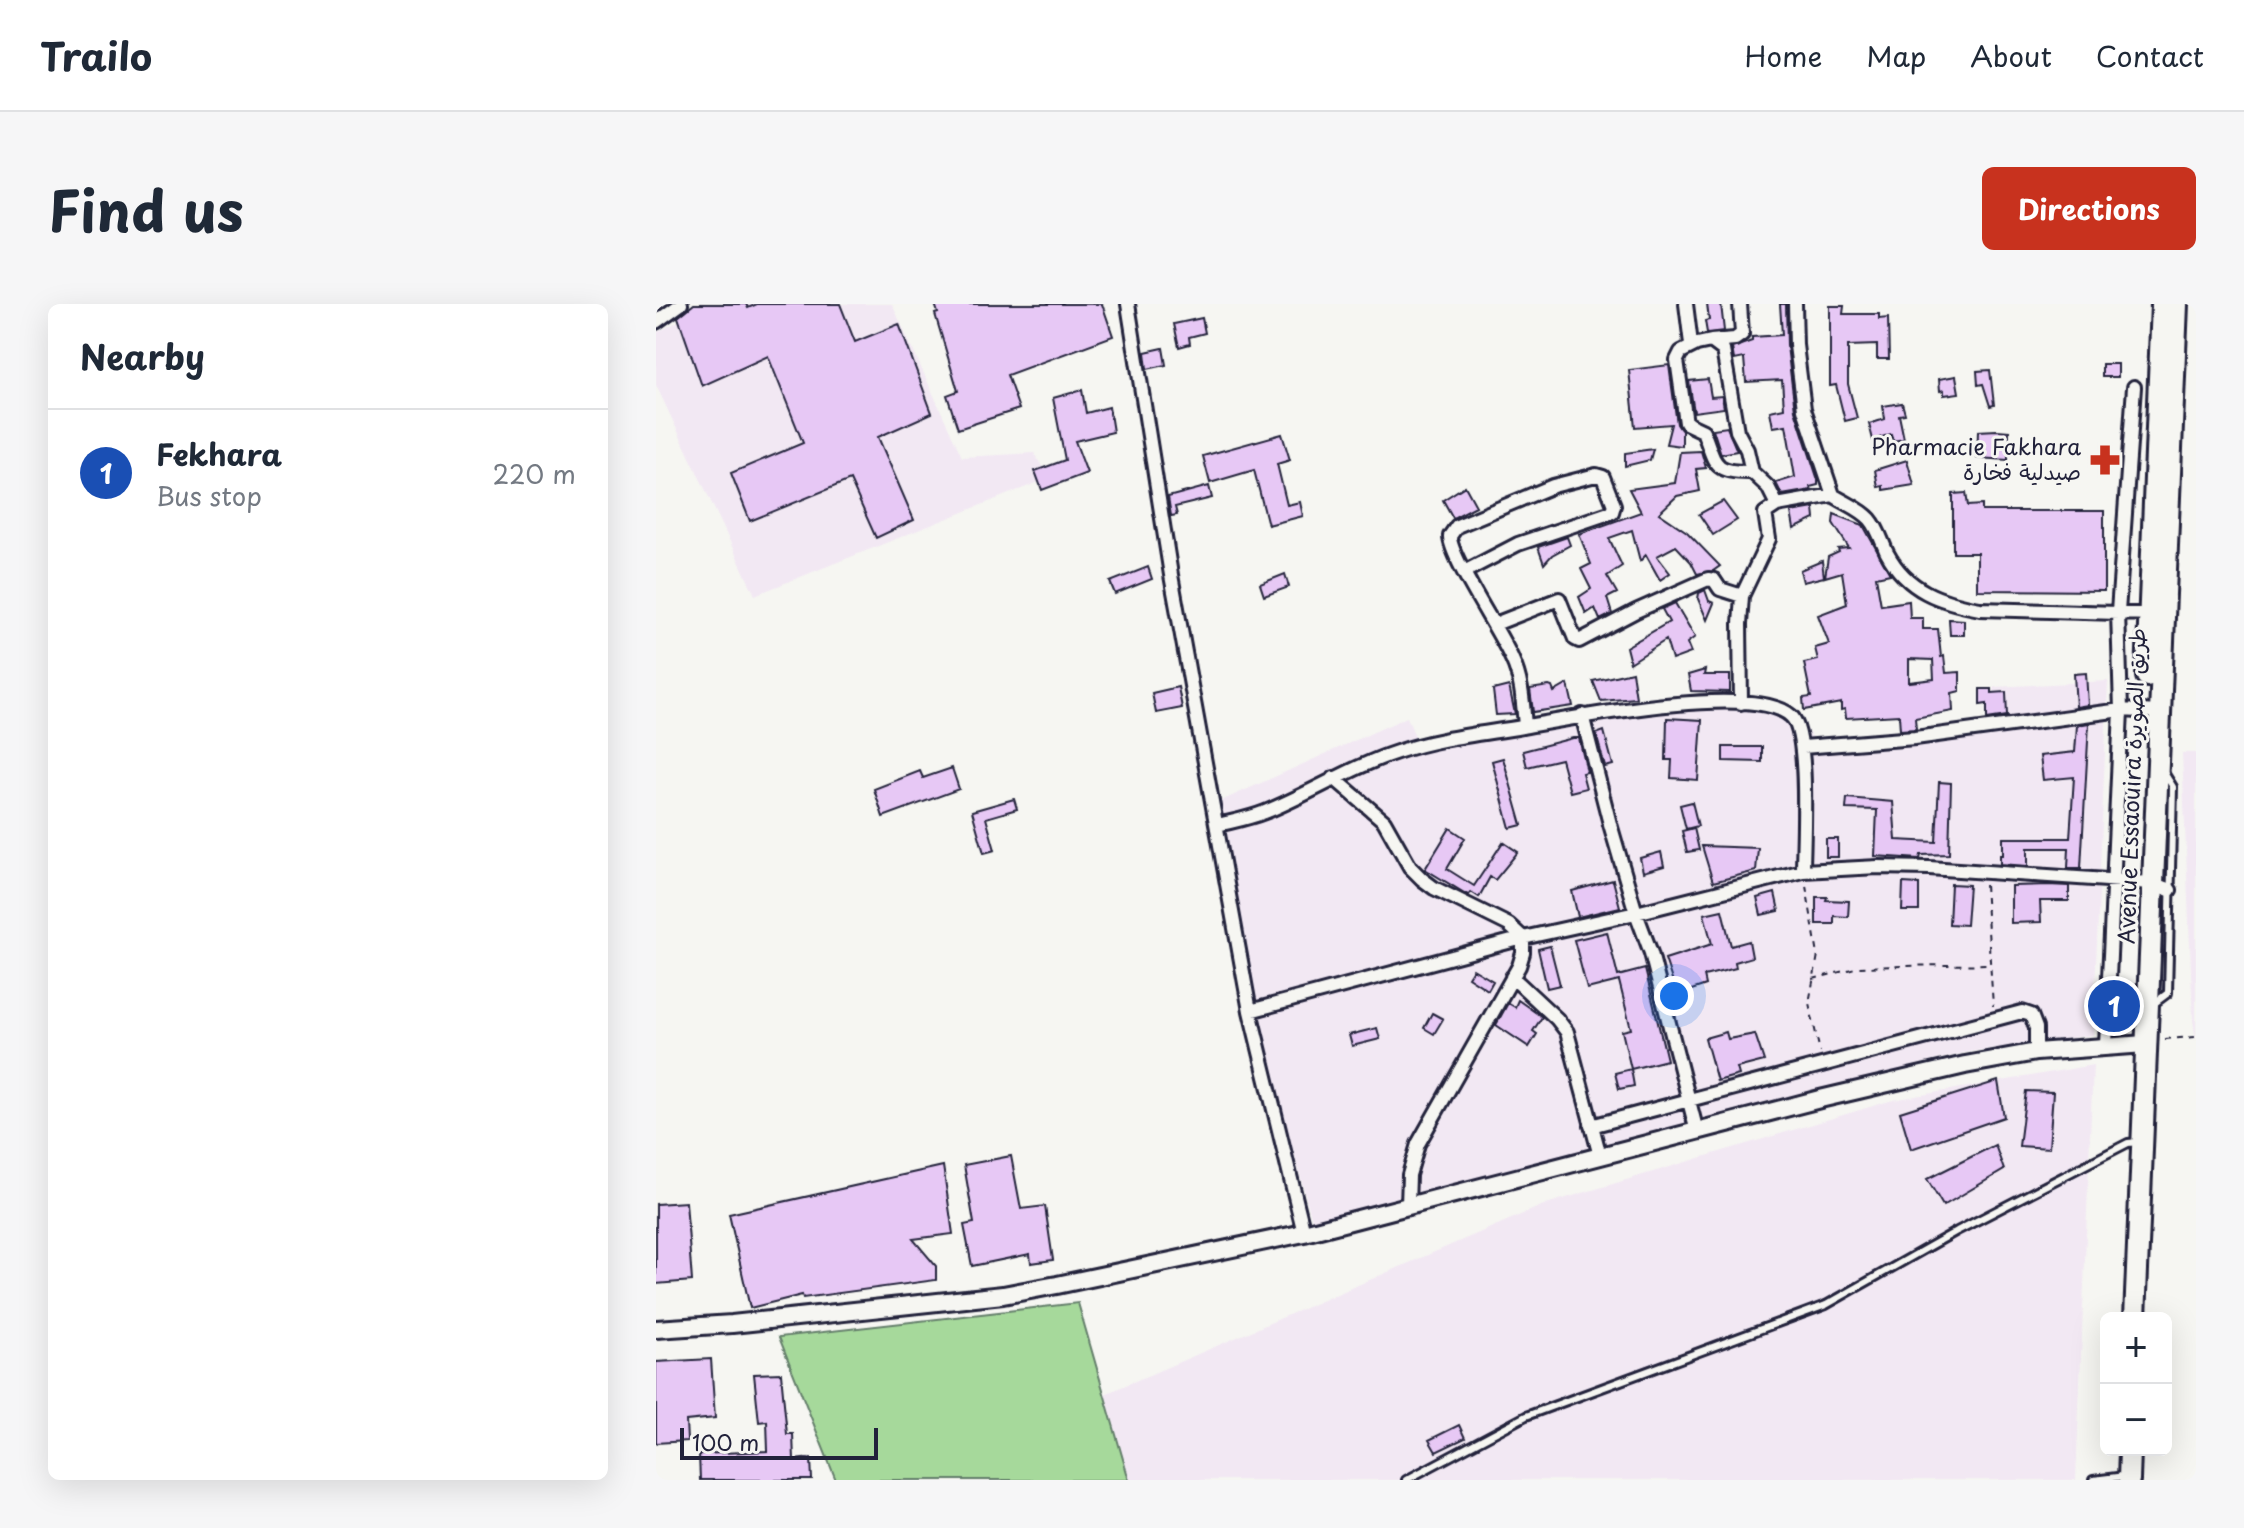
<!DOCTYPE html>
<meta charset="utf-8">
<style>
body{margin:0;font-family:"Playpen Sans","Playpen Sans Arabic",sans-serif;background:#f6f6f7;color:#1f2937}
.controls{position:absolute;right:24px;bottom:24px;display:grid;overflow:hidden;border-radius:12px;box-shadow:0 8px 32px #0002}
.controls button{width:72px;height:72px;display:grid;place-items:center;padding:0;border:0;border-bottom:2px solid #e0e1e3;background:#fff;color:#1f2937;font:40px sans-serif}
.scale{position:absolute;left:24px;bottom:20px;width:198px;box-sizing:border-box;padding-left:8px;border:4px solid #22223b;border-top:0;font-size:22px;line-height:28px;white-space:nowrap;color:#22223b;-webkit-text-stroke:6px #f6f6f2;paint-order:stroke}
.you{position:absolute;left:1018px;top:692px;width:28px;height:28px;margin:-20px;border:6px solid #fff;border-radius:50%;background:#1a73e8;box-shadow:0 0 0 12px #1a73e833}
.badge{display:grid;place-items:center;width:52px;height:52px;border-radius:50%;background:#c8321e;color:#fff;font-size:26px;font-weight:700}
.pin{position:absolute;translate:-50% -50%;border:4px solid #fff;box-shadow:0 2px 8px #0006}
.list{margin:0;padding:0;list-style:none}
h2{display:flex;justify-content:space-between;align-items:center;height:104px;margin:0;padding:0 32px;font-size:34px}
h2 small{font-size:26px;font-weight:400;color:#747a83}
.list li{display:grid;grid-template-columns:52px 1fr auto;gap:24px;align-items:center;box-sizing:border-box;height:128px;padding:0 32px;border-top:2px solid #e0e1e3}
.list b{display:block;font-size:30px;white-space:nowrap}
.list p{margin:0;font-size:26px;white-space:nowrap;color:#747a83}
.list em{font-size:26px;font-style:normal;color:#747a83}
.map{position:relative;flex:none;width:1540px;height:1176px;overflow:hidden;border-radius:12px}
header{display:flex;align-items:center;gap:48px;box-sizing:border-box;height:112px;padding:0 40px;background:#fff;border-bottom:2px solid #e0e1e3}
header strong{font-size:38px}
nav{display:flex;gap:44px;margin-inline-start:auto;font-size:28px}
.intro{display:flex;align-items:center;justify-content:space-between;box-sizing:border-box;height:192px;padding:0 48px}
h1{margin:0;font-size:56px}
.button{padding:20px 36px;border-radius:12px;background:#c8321e;color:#fff;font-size:28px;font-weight:700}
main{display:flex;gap:48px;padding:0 48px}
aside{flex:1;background:#fff;border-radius:12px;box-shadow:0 8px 32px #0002}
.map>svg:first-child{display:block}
.built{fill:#f2e8f3}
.green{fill:#a6d99b;stroke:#647e6b;stroke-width:2}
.building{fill:#e7c8f5;stroke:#22223b;stroke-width:2;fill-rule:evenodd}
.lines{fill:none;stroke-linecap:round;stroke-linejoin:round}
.service-casing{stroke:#22223b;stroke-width:12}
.minor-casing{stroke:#22223b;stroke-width:18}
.tertiary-casing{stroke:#22223b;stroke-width:22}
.primary-casing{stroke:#22223b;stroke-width:26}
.path{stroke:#22223b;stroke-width:2;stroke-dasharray:6 6;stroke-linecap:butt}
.service{stroke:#f6f6f2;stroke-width:6}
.minor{stroke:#f6f6f2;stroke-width:12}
.tertiary{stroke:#f6f6f2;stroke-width:16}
.primary{stroke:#f6f6f2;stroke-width:20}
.labels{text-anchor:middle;stroke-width:6;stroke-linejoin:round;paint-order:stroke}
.poi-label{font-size:22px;fill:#22223b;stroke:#f6f6f2;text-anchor:end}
.street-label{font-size:22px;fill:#22223b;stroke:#f6f6f2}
</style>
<header>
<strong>Trailo</strong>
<nav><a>Home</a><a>Map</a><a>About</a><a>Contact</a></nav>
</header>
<div class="intro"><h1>Find us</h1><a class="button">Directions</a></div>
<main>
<aside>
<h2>Nearby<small></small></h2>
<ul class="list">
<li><span class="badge" style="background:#1a4fb4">1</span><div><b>Fekhara</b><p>Bus stop</p></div><em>220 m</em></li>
</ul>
</aside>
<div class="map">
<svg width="1540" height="1176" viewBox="0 0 1540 1176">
<rect width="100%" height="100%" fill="#f6f6f2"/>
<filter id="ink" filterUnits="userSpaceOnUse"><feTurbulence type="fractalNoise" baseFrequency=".0125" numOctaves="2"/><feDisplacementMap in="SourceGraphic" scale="16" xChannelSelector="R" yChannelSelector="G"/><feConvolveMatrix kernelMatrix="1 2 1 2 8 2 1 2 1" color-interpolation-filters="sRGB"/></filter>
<g filter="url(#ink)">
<path class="built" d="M55,0H236L306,153L378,149L393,174L99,291L0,81V29Z
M1452,377L1437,731L1312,748L656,916L606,731L565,497L751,413L761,437L827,421L928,412L1108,403L1146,419L1162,441L1338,422V383Z
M1526,449H1540V737L1537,716Z
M1437,761L1420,1176H469L442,1093L890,900L1237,796Z"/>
<path class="green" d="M422,999L473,1176H180L123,1033Z"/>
<path class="building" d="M38,0H90L92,4L101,0H184L199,38L243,20L276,109L222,133L258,216L220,234L194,176L94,217L75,169L147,139L112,52L46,82L22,13Z
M279,0H446L457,32L351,71L363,105L302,125L291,91L302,87L279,10L282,9Z
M1051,0H1065L1068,27L1051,29L1049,17L1053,16Z
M1124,0H1130L1131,42L1139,106L1162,176V181L1154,183L1155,186L1126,191L1120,179L1139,173L1130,121L1117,123L1114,107L1128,104L1126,76L1090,78L1088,54L1078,56L1076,44L1096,37V33L1126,31Z
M1174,2H1188L1187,10H1223V15L1232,14L1233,55H1221V41L1192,42V80L1201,114L1189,117L1180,81L1174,82Z
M546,14L549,29L533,33L534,40L523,43L518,20Z
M507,44L510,61L491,65L489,48Z
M1446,60H1462V73H1446Z
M1013,61L1021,120L1026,127V142L1010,140L1015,120L979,123L973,66Z
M1334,66L1338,101L1334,102L1327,80L1322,81L1321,67Z
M1300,72L1303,89L1288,91V86L1284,87L1283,75Z
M1052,75L1055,93L1066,92L1068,104L1038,108L1033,77Z
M426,86L430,109L453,103L457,128L419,137L431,169L386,186L379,167L409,156L397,94Z
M1246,99L1249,110L1243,111L1248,135L1237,137L1235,130L1217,136L1213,120L1229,115L1227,102Z
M1071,123L1081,147L1065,150L1057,125Z
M1341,126L1353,127L1352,156L1321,154L1322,127Z
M626,130L634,156L621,160L631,201L644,198L647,212L612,221L598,166L554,179L547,152Z
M997,145L994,156L969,162V149Z
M1045,147L1050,164L1040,165L1044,187L1021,192L1003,209L1031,228L1064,262L1057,267L1041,270L1035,258L1020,242L1001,252L1014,269L1004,276L990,251L984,257L976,226L953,234L966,262L951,272L961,289L951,294L956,310L944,316L939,304L930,310L923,293L935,285L925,265L935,260L923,230L985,208L973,185L1019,179L1024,148Z
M1251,156L1258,181L1227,186V182L1222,183L1219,166Z
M553,182L556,194L519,203L521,211L515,212L512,193Z
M809,182L820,202L797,214L787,196Z
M1310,189L1312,202L1326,201V207H1448V287L1321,286V249H1297V190Z
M1067,197L1081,216L1057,231L1043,210Z
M1158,204L1159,215L1138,225L1135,208Z
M1178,210L1207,221L1234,270L1220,273L1225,301L1253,297L1254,314H1267V325H1282L1285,353L1288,352L1290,369L1304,368V387L1296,389L1297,407L1259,414L1260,425L1244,426L1243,411L1190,414L1189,405L1185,406V399L1148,406L1147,394L1155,393L1148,359L1162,356L1159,344L1173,340L1162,311L1191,300L1186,268L1169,273L1172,253L1183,248L1182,245L1193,244L1177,219ZM1253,355L1277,356L1278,375L1253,378Z
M911,233L914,241L896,251L888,260L882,243Z
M1166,257L1168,273L1147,278L1144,266Z
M492,263L496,275L459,290L454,278Z
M629,270L633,283L608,292L604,280Z
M1049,286L1053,297L1058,299L1051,316L1042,295L1043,289Z
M1019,299L1039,333L1031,339L1035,349L1016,356L1010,336L974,359L970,343L1013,318L1006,305Z
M1293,315L1308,316V331H1294Z
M1049,366L1048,371H1074V388L1035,387L1032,371Z
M976,368L980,394L945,397L937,377Z
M1430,369L1432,401L1420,403L1418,370Z
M912,380L917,402L877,408L874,385L893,382L896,383L898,388Z
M853,382L859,410L840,411L837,386Z
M522,383L526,404L500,409L496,389Z
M1324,385H1336V389L1350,388L1351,412L1331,415V400L1324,401Z
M1011,414L1046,416L1042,476L1015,474L1016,456H1010Z
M1433,419L1425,564H1412L1413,544H1372V562L1344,560V551H1347V534H1414L1418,473L1387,476L1384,452L1419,448L1421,421Z
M948,427L957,461L949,463L940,430Z
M917,434H923L931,468L926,469L930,484L914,488L905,455L871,463L867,447Z
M1067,443H1106V458L1067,457Z
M847,454L866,521L854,524L836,457Z
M296,464L303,485L227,513L218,485L264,467L267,474Z
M1283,478L1295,479L1293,550L1265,551L1264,555L1219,552L1221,506L1190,505L1191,494L1237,498L1240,536L1280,538Z
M358,495L361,505L330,514L339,546L328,549L316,507Z
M1036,498L1042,522L1030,525L1024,501Z
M794,524L809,534L791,565L818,582L847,538L862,548L839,576L834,573L823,593L815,588L813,591L810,590L769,565Z
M1038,524L1043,546L1031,548L1026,527Z
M1170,535H1182V553H1170Z
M1046,542L1102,544L1100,567L1057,578Z
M1005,548L1008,562L987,568L984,554Z
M957,576L964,603L922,613L916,587Z
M1247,579L1263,580V607H1246Z
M1295,580L1313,581L1310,621L1293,620Z
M1392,581L1413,582V597H1384L1385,618L1355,619V582Z
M1119,589L1123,607L1105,611L1101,594Z
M1160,593H1171L1170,596L1193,597L1192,613L1178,612V620H1160Z
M1066,606L1075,642L1093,637L1096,653L1079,658L1080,664L1048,672L1050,681L1021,691L1009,655L1056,640L1048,610Z
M951,628L962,672L989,665L1011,756L975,765L966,727L975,725L963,677L931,685L918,636Z
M894,642L904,681L891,684L882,645Z
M817,665L837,677L832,686L812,673Z
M862,696L886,713L877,727L881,730L873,743L840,721L852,699L859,703Z
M776,709L787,715L778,730L768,724Z
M721,724L724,735L696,742L693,731Z
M1070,728L1072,735L1099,730L1108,757L1081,764L1083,771L1061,777L1049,734Z
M975,765L978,782L963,785L959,769Z
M1342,777L1348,813L1255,845L1244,808Z
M1370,787L1397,788L1393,844L1363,842Z
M1339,841L1348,866L1287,902L1271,875Z
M355,852L365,905L389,902L397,956L375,959L374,950L316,962L308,921L318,919L308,861Z
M287,862L297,930L257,935L280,962V976L147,994L146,991L94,1004L73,910Z
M30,898L36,977L0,980V900Z
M55,1055L59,1114L30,1117L31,1137L0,1139V1058Z
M125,1069L131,1130H137L138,1156L155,1154L156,1176H44L43,1150L112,1147L111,1117L103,1118L98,1070Z
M803,1121L809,1134L780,1148L773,1136Z"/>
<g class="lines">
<g class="service-casing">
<path id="service" d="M1496,701L1512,689L1517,483L1507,467
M750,1176L870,1112L1170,1001L1301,927L1472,839L1482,838
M1437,1176L1469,1172"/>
</g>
<g class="minor-casing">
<path id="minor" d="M472,0L515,271L594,707L648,929
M1030,0L1035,40H1041L1025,48L1021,56L1030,119L1047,127C1060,159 1055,169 1096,168L1112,183L1121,201
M1139,0L1140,41L1148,105L1177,191
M0,18L25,0
M1055,37L1079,35L1086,30L1084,0
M1041,40L1055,37L1067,46L1081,127L1091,146L1096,168
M808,268L862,240L956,208L958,201L947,173L940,171L897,182L801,222L794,232C793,252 845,329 856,355C866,376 867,399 869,422
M839,320L903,295L919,335L923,337L980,307L1052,275L1058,276L1064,285L1086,292
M1085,399L1084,320L1086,292L1113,235L1109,209L1121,201L1177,191C1189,199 1205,205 1214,215C1222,224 1226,238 1231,249C1251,287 1285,298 1324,305L1497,310
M926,411L954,520L980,609L995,649L1041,828
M1147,443L1259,434L1465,406L1503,408
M678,474L728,517L754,563L766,575L778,584L853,621L867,634V649L863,662L762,840L753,871L752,902
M562,521C578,517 594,514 609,508C654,490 695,463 741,448C782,434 824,430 866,423C917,414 1098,378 1135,412C1154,429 1147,538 1147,567
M856,673L901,715L911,728L944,852
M594,707L867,634L980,609L1147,567L1222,563L1273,564L1495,579L1514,586
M1450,741L1465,406L1462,308L1478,83
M935,822L1366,708L1375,711L1380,724V748"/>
</g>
<g class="tertiary-casing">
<path id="tertiary" d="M0,1025L76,1020L347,991L401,981L648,929L1164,795L1309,761L1380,748L1489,740"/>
</g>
<g class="primary-casing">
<path id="primary" d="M1491,372L1506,0
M1479,1014L1521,0
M1473,1176L1474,1146"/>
</g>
<path class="path" d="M1329,581L1337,702
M1150,582L1162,651L1153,699L1164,748
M1157,675L1203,663L1334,660
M1509,735L1540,733"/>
<use href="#service" class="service"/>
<use href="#minor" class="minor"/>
<use href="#tertiary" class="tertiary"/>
<use href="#primary" class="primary"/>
</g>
</g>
<defs>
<g id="pharmacy-bare" transform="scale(2.4)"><path d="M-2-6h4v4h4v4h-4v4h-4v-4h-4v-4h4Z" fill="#c8321e" stroke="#f6f6f2" stroke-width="2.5" paint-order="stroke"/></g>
</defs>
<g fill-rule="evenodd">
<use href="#pharmacy-bare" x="1449" y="156"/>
</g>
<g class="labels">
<g class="poi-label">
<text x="1425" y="151">Pharmacie Fakhara<tspan x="1425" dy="25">صيدلية فخارة</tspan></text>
</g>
<g class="street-label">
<text transform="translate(1476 482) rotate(-88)" y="8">Avenue Essaouira طريق الصويرة</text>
</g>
</g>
</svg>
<div class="controls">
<button>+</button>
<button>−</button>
</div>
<div class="scale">100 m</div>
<div class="you"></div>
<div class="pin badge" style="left:1458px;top:702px;background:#1a4fb4">1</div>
</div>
</main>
